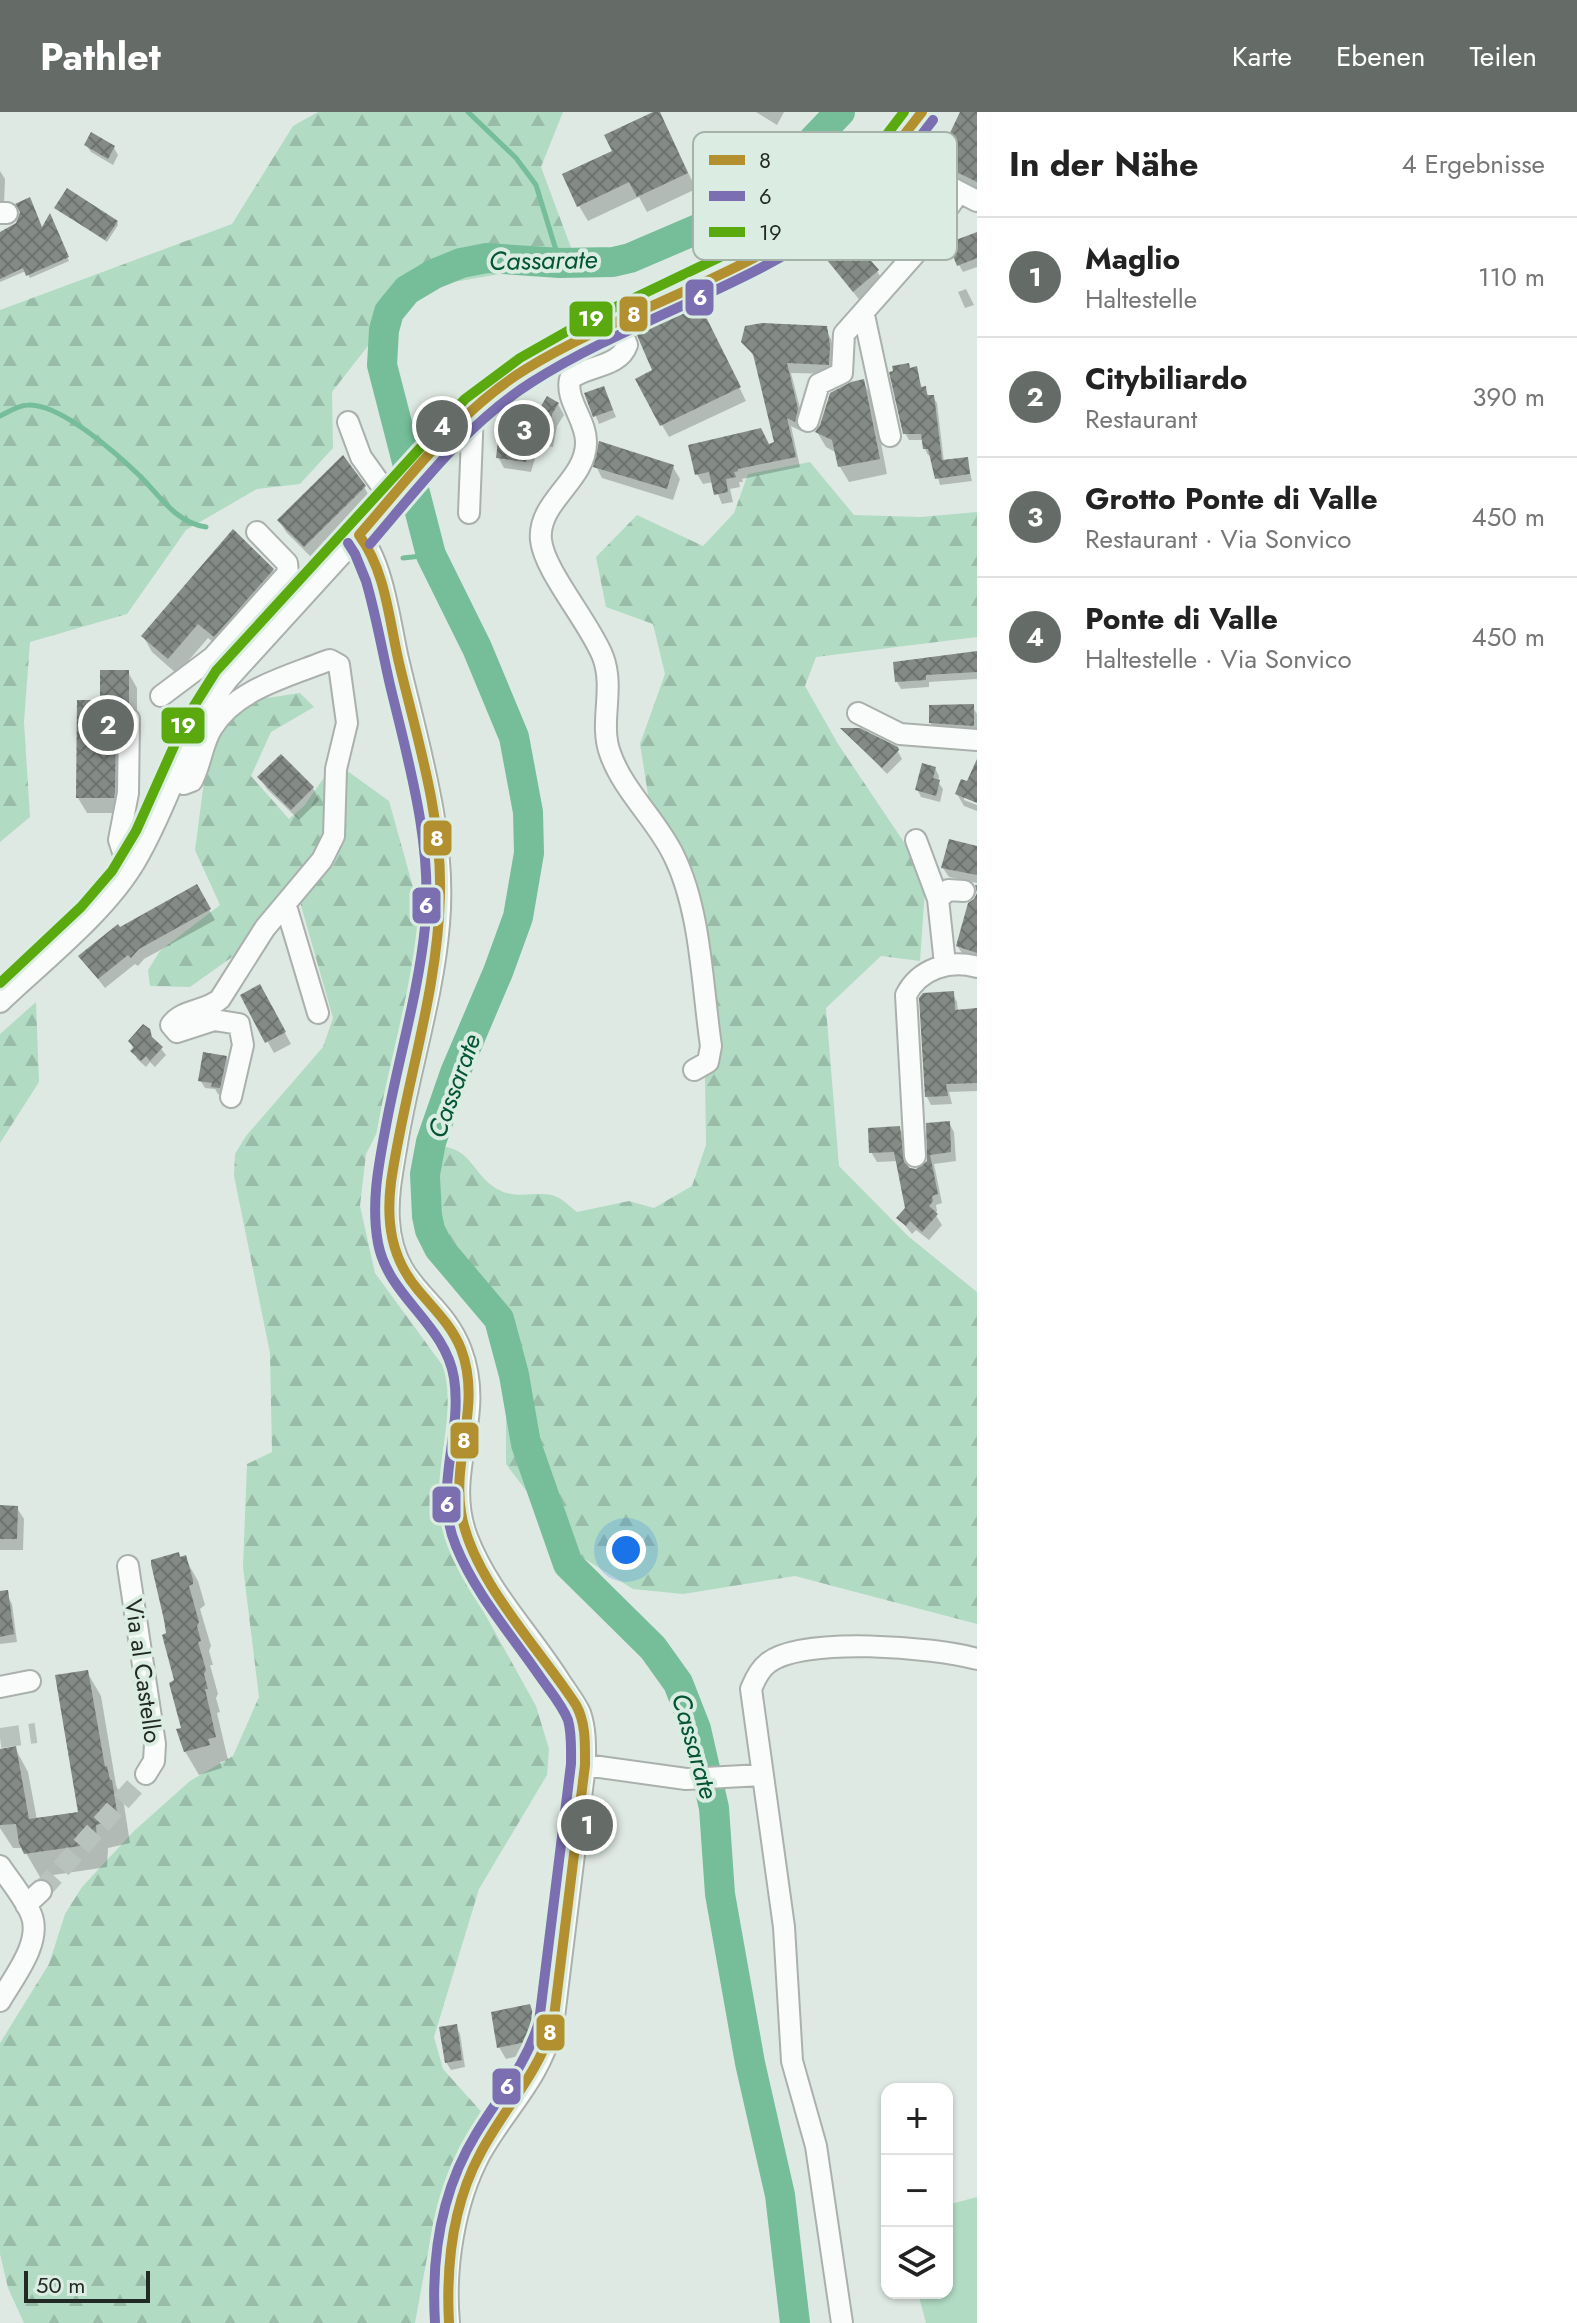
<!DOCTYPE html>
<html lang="de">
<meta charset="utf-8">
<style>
body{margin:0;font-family:Jost,sans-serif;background:#f6f6f6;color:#222}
.controls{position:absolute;right:24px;bottom:24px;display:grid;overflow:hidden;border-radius:16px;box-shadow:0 2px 6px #0004}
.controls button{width:72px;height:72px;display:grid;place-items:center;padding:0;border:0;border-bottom:2px solid #e0e0e0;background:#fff;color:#222;font:40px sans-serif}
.scale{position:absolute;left:24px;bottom:20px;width:126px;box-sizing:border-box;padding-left:8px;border:4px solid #232925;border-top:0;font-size:22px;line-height:28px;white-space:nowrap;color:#232925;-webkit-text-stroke:6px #dbede2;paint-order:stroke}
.you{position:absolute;left:626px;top:1438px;width:28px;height:28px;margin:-20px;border:6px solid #fff;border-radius:50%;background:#1a73e8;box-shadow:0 0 0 12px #1a73e833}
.badge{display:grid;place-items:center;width:52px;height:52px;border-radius:50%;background:#656c68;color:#fff;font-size:26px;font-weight:700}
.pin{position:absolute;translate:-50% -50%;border:4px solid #fff;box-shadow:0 2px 8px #0006}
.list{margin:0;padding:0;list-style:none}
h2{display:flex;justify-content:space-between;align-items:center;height:104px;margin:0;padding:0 32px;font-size:34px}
h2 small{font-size:26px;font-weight:400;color:#767676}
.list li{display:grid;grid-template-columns:52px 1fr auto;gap:24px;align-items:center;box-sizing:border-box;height:120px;padding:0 32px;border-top:2px solid #e0e0e0}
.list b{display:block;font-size:30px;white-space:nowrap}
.list p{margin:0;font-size:26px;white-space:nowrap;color:#767676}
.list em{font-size:26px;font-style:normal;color:#767676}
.icon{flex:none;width:44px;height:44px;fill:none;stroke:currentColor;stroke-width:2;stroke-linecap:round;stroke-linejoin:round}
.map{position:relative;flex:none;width:977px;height:2211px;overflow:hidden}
header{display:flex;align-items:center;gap:48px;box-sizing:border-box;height:112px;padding:0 40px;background:#656c68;color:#fff}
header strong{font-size:38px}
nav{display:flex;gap:44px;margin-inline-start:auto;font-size:28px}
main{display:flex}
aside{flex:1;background:#fff}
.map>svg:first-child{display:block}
.grass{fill:#b1dbc3}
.forest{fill:url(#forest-firs)}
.shadow{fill:#0003}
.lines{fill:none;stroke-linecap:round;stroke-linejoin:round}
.stream{stroke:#75be99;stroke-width:5}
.river{stroke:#75be99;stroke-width:30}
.building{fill:url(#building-cross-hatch)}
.minor-tunnel{stroke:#b9c3bd;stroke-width:20;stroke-dasharray:20 10;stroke-linecap:butt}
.minor-casing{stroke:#aab1ad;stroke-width:24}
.minor{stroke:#fafcfb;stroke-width:20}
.bus-1-casing{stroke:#dbede2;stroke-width:16}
.bus-2-casing{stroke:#dbede2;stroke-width:16}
.bus-3-casing{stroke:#dbede2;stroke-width:16}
.bus-1{stroke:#b2902f;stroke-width:10}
.bus-2{stroke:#7b6fb1;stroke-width:10}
.bus-3{stroke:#5aa90f;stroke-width:10}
.labels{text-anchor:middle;stroke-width:8;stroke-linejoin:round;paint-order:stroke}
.street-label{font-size:24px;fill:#232925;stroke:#dbede2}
.water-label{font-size:26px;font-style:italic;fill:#035534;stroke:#dbede2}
.key{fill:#dbede2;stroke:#a4b2a9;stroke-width:2}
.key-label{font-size:22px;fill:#232925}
.line-badge{stroke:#dbede2;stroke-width:3}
.badge-label{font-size:22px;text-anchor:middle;font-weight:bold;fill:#fff}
</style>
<header>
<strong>Pathlet</strong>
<nav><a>Karte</a><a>Ebenen</a><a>Teilen</a></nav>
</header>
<main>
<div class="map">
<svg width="977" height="2211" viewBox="0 0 977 2211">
<defs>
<pattern id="forest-firs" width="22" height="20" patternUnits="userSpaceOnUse" patternTransform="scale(2)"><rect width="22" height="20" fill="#b1dbc3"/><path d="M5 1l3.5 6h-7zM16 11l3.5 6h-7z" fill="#98bca7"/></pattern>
<pattern id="building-cross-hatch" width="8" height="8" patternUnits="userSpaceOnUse" patternTransform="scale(2)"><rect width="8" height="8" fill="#848b87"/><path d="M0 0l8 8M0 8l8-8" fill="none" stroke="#6c726e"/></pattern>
</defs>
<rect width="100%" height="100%" fill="#dfe9e3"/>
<path class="grass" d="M977,2085V2211H926L918,2181H947V2093Z"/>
<path class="forest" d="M318,0H563L541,55L576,149L448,171L392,203L332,280L333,336L300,372L257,377L186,418L127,502L30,530L24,610L30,705L0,730V198L232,112L293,14Z
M810,350L854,403L921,405L977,400V525L816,545L805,574L838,632L926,763L920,849L881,844L826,896L839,1054L908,1124L977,1180V1512L795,1464L683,1482L633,1477L572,1439L506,1352V1288L497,1219L443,1139L439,1034C472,1036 472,1062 497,1077C519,1089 540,1077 557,1085C564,1088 570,1095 577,1100L629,1089L654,1096L692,1074L706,1033L705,964L685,802L653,714L640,632L665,562L653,512L606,495L596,445L637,403L703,434L734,401L748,362Z
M300,581L314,595L271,620L251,664L289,707L304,694L335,650L389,689L420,800L393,989L366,1042L360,1094L375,1161L443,1254L456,1302L461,1322L441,1396L455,1448L536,1594L549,1637L547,1663L479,1777L434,1925L443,1957L486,2005L452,2057L433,2113L415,2211H24L8,2176L0,2142V1931L49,1852L65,1802L82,1775L134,1719L190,1669L233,1644L259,1585L243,1455L247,1352L272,1340L270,1241L234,1064L235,1042L246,1024L323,935L333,906L300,790L249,833L190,875L150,874L148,858L160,839L220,793L195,738L208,639L247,589Z
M36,890L39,970L0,1031V922Z"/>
<path class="shadow" d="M756,0H784L777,13Z
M962,0H977V80L948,66L938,50Z
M667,16L696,77L647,100L639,85L588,109L579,94Z
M86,33L114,36L118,43L113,53L91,40Z
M0,59L5,67L4,93H0Z
M56,96L117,110L118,113L107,130Z
M50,105L69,149L30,166L26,159L0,170V122L42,118Z
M977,129V155L963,160L959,153Z
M829,149L877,159L884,171L861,190Z
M966,177L974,193L965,196L958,180Z
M705,206L746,289L669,325L662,313L655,259Z
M825,216L831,227L835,245L834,262L791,261L803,308L801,319L791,314L800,355L742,367L743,370H739L740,375L730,377L733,390L722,392L713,370L703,372L697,362L776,332L756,247L743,230Z
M916,256L922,277L925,276L929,285H933L937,291L944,350L967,347L972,369L940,373L932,343H928L925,337L924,328H909L905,321L910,257Z
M863,270L872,285L887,362L849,370L840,355L837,341L826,335L817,320Z
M587,283H607L616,305L599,312Z
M558,292L564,303L557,314L553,335L539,333L531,360L504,356L498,345L514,312Z
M596,354L673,355L680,367L673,388L602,366Z
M364,375L371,387L311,445L286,420L279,408Z
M273,458L282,474L223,539L208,526L177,562L152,540L143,524Z
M977,543V567L929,570V575L901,577L897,570Z
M128,560L137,576V610L122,701H87L78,686L102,590Z
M972,594L977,602V620L936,618L931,611Z
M844,618L896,636L902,647L887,662Z
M935,656L939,664L938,670L943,677L940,690L921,685L917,677Z
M260,666L313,676L319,688L299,708L267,677Z
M977,680V689L964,684V688L977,693V699L964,694L957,682Z
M977,736V771L949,765L943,756Z
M196,775L215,808L144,847L138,854L135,852L105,876L80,844L120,818Z
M977,800V848L964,844L958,835Z
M260,875L291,932L274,941L242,884Z
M952,881L957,890L958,899L977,898V979L949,980L952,992L931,993L927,985Z
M153,927L166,943L155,955L150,950L146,955L137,947L130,929Z
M226,946L230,953L223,983L218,982L215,977L205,976L200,968Z
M949,1011L954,1020L956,1049L934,1052L942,1091L936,1093L937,1099L935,1102L942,1113L929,1128L916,1118L912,1122L899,1106L907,1096L898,1049L877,1050L871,1040L899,1016L905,1025L908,1056L917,1059L929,1050L928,1013Z
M0,1395L17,1396L24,1407L23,1438H0Z
M185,1446L198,1469L205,1493L200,1497L211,1534L209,1539L213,1553H210L218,1582L216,1586L220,1600L217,1601L228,1648L220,1650L222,1656L199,1663L183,1636L184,1617L168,1522L181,1447Z
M8,1485L12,1492L17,1530L0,1532V1486Z
M87,1560L101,1584L116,1673L124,1693L130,1731L108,1736L107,1755L40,1765L23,1736H13L0,1716V1639L15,1636L28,1660L37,1708L81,1702Z
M529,1894L544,1930L541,1939L506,1947L499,1935Z
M456,1914L460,1922L465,1955L451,1958L446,1950Z"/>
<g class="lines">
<path class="stream" d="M468,0L516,46L536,73L560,151
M0,304C8,300 19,293 28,293C60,291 117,342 140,364C160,384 175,410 206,415
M403,446L431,443"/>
<path class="river" d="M795,2211L780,2083L750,1951L720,1782L714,1696L696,1617L678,1571L653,1536L568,1452L526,1332L514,1263L499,1207L439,1136L430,1118L427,1104L425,1062L431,1030L455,961L498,860L518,805L529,741L528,700L514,625L477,536L431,443L382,253L384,218L389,200L407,178L434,162L461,151L487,146L560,151L613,150L630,146L714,110L749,87L796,46L840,0"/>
</g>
<path class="building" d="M653,0H660L688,61L637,85L629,70L577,95L562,62L612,39L604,23Z
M960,0H977V70L936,50Z
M91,20L115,34L108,47L84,33Z
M67,76L118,109L105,128L54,96Z
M30,85L42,115L50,101L69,145L26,164L23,156L0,167V120L16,111L20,100L15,92Z
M977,120V146L957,154L948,131Z
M852,127L879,158L853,180L827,148Z
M699,191L741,275L660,314L635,267L652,258L636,221Z
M762,211L827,214L830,233L829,253L787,251L798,297L795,310L787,306L796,345L738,357V359L734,360L736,365L726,367L728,380L714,383L709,360L695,363L688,333L761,316L769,332L774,330L753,242L741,230L745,214Z
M909,251L910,256L917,254L921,275L926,274L927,283H934L942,348L968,345L970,362L935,367L928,337H923L921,322H903L889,260L893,259L892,254Z
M864,267L880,347L838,355L832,328L815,320L820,313L830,281L851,270Z
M604,274L613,298L593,305L584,281Z
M547,284L559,291L552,302L548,325L534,323L526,350L496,346L500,312H506V308L513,310L517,293L538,299Z
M599,329L674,353L667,377L593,355Z
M343,343L366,374L304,435L277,408Z
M233,417L274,457L214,525L198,512L168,547L141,524Z
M977,539V560L926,563V568L895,570L893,550Z
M100,558H129V594L117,601L116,607L115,680L114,686H76L77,588H100Z
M974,592V614L929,611V593Z
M840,616H860L898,635L899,638L882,656Z
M281,642L314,675L291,698L257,665Z
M977,647V691L955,682L961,667L967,669Z
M922,651L936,655L933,666L940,668L936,684L915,678Z
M949,727L977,734V763L941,756Z
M197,772L211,797L139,837L131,846L128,843L98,867L78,844L118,812L120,815Z
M975,773H977V841L956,834L968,791L974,787L977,781Z
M260,872L286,920L265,931L240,883Z
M954,879L955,898L977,896V971L946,972L948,984L925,985L919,886L923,881Z
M143,912L150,917L152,925L163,935L150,949L146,944L141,949L130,939L134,935L128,929Z
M203,940L227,944L220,976L211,975L212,971L198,969Z
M950,1009L951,1040L930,1043L938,1082L932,1084L933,1089L929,1094L938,1102L922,1120L910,1109L906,1114L896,1106L905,1096L894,1040L869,1041L868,1016L900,1014L904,1050L910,1056L916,1057L927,1049L926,1011Z
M0,1393L18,1394L17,1427H0Z
M179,1440L180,1445L186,1443L193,1468V1472L189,1474L199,1510L197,1514L201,1529L198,1530L206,1558L204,1562L208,1577H205L216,1625L208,1627L210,1633L184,1640L176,1617L181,1616L169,1571L174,1568L162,1523L166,1521L164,1508L151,1452V1448Z
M8,1478L14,1522L0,1525V1479Z
M88,1558L105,1655L107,1654L110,1668H112L118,1707L96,1713L97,1729L94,1732L24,1742L19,1731L16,1712L0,1713V1637L16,1634L29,1707L78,1700L55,1563Z
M530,1892L538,1917L535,1928L497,1936L491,1900Z
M457,1912L462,1948L445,1951L439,1915Z"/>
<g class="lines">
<path class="minor-tunnel" d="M0,1626L36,1621
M41,1779L146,1662"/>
<g class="minor-casing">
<path id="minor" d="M890,44L977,89
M0,101H7
M864,203L890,324
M618,211L627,233C619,256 587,253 570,267C565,288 587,309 586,331C586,368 537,390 541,428C544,459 590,511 603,545C615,577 599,611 610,641C623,679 657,708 674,744C701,799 702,873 711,934L708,950L694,958
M808,309L819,272L842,261L844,222L921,135L959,80
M348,310L361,345L391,387
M469,401L473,298
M359,423C383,449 390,512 398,547C418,633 447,723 439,812C433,886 409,958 397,1031C393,1056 387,1083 389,1109C393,1177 441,1185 461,1238C487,1306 442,1359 467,1425C487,1478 529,1521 559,1568C566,1579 575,1590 580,1601C586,1618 585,1636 585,1653L553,1913C539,1969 506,1995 480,2042C454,2091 444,2156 449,2211
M161,584L213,545L288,461L287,451L257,420
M858,601L900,622L977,628
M129,607L128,681L119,728L123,740L135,750
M172,668L184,672L192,669C201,652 202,632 212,616C235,578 286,565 324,550L330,548L339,553L347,611L336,657L334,724L322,748L265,816L220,887C205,900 182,897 171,913L177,920L214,908L239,912L243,933L231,985
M916,728L938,787
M286,794L318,901
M945,852L938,787L948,778L964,779
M0,890C44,848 106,800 136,748C172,687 183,626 228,567L473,298C612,177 817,169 922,0
M915,1044L906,883C919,857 950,847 977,855
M128,1454L155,1632L154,1649L146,1662
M0,1575L30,1569
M585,1653L686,1667L763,1663
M0,1754C10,1769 24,1785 31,1802C43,1830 13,1866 0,1889
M26,1793L41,1779
M842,2211L816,2034L792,1949L784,1815L751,1577C755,1567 760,1557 768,1551C802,1524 935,1535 977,1547"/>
</g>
<use href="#minor" class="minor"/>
<g class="bus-1-casing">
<path id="bus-1" d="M359,423C387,461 389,511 400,555C418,629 442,706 440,782C438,880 405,974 391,1070C386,1110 391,1146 418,1178C434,1197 452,1214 461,1237C482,1292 452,1345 461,1400C471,1466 540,1537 576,1593C586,1611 585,1632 585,1653L553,1913C537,1964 504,1996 480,2042C452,2094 446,2154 449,2211
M359,423C410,365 459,298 526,257C627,195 748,165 841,90C873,64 897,32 922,0"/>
</g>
<g class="bus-2-casing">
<path id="bus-2" d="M348,431L355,442L366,469C376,503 382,538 390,573C409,652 433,733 425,815C418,884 397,951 385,1019C378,1056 371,1093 378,1131C388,1185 445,1211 454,1266C463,1323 432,1378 456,1434C476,1483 511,1522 541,1566C550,1579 562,1593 568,1608C572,1622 571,1638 571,1652L539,1910C526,1953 499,1984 476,2022C441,2079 431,2145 435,2211
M370,432C419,375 467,311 532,270C633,206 751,175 848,102C882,76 907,42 933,8"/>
</g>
<g class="bus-3-casing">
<path id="bus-3" d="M0,871L81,795L112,759L136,719L187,605L216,559L465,287L520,246L580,212L764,124L819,90L868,47L904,0"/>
</g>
<use href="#bus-1" class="bus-1"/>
<use href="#bus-2" class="bus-2"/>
<use href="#bus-3" class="bus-3"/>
</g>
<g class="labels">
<g class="street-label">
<text transform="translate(143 1559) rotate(82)" y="8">Via al Castello</text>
</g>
<g class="water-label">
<text transform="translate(543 148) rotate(-1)" y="9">Cassarate</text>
<text transform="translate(454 974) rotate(-70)" y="9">Cassarate</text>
<text transform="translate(695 1634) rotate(74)" y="9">Cassarate</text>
</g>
</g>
<rect x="693" y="20" width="264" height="128" rx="12" class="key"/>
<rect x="709" y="43" width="36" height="10" fill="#b2902f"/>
<rect x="709" y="79" width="36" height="10" fill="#7b6fb1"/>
<rect x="709" y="115" width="36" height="10" fill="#5aa90f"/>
<g class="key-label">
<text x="759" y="56">8</text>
<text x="759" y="92">6</text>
<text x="759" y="128">19</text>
</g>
<g class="line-badge">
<rect x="684" y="166" width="31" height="39" rx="8" fill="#7b6fb1"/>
<rect x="618" y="183" width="31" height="38" rx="8" fill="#b2902f"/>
<rect x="568" y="188" width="46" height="38" rx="8" fill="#5aa90f"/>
<rect x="160" y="594" width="46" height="39" rx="8" fill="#5aa90f"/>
<rect x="422" y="707" width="31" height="38" rx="8" fill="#b2902f"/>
<rect x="411" y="774" width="31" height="39" rx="8" fill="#7b6fb1"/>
<rect x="449" y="1309" width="31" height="39" rx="8" fill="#b2902f"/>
<rect x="431" y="1373" width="31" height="39" rx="8" fill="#7b6fb1"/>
<rect x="535" y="1901" width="31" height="39" rx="8" fill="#b2902f"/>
<rect x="491" y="1955" width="31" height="39" rx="8" fill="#7b6fb1"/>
</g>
<g class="badge-label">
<text x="700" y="193">6</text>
<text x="634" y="210">8</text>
<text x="591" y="214">19</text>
<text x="183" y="621">19</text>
<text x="437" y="734">8</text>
<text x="426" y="801">6</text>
<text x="464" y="1336">8</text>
<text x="447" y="1400">6</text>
<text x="550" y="1928">8</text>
<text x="507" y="1982">6</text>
</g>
</svg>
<div class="controls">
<button>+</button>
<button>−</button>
<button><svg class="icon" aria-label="layers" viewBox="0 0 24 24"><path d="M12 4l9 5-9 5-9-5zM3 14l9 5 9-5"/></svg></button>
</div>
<div class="scale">50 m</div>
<div class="you"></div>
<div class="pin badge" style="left:587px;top:1713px">1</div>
<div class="pin badge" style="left:108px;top:613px">2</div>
<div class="pin badge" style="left:524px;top:318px">3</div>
<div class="pin badge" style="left:442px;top:314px">4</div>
</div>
<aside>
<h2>In der Nähe<small>4 Ergebnisse</small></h2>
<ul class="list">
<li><span class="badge">1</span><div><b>Maglio</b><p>Haltestelle</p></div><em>110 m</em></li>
<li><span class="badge">2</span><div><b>Citybiliardo</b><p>Restaurant</p></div><em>390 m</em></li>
<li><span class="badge">3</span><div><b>Grotto Ponte di Valle</b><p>Restaurant · Via Sonvico</p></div><em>450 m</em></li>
<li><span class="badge">4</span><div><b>Ponte di Valle</b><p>Haltestelle · Via Sonvico</p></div><em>450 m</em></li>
</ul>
</aside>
</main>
